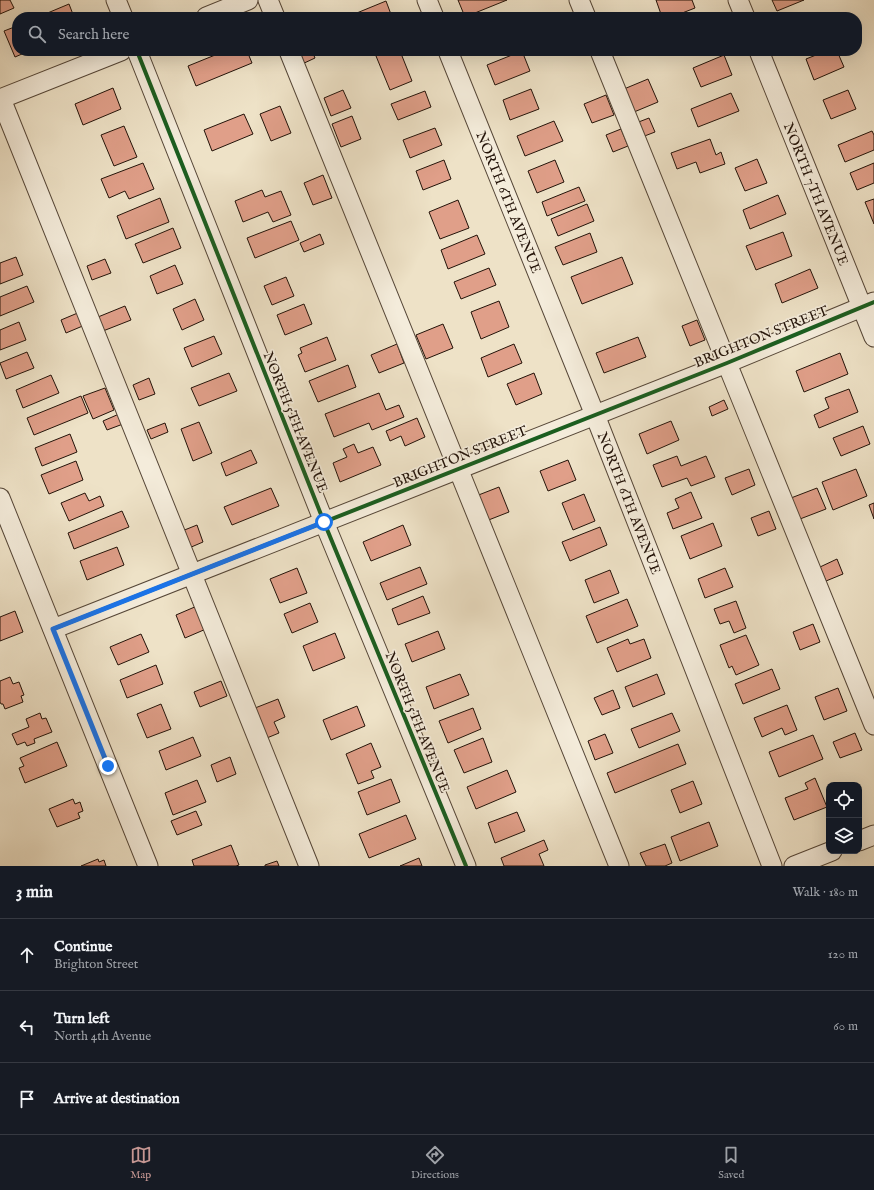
<!DOCTYPE html>
<meta charset="utf-8">
<style>
body{margin:0;font-family:"IM FELL English",serif;background:#242831;color:#f1f3f6}
.controls{position:absolute;right:12px;bottom:12px;display:grid;overflow:hidden;border-radius:8px;box-shadow:0 4px 16px #0002}
.controls button{width:36px;height:36px;display:grid;place-items:center;padding:0;border:0;border-bottom:1px solid #363941;background:#171b24;color:#f1f3f6;font:20px sans-serif}
.stop{position:absolute;width:12px;height:12px;margin:-9px;border:3px solid #1a73e8;border-radius:50%;background:#fff}
.stop.end{background:#1a73e8;border-color:#fff;box-shadow:0 1px 4px #0008}
.list{margin:0;padding:0;list-style:none}
h2{display:flex;justify-content:space-between;align-items:center;height:52px;margin:0;padding:0 16px;font-size:17px}
h2 small{font-size:13px;font-weight:400;color:#9ea1a6}
.list li{display:grid;grid-template-columns:26px 1fr auto;gap:12px;align-items:center;box-sizing:border-box;height:72px;padding:0 16px;border-top:1px solid #363941}
.list b{display:block;font-size:15px;white-space:nowrap}
.list p{margin:0;font-size:13px;white-space:nowrap;color:#9ea1a6}
.list em{font-size:13px;font-style:normal;color:#9ea1a6}
.icon{flex:none;width:22px;height:22px;fill:none;stroke:currentColor;stroke-width:2;stroke-linecap:round;stroke-linejoin:round}
.map{position:relative;flex:none;width:874px;height:866px;overflow:hidden}
.search{position:absolute;background:#171b24;box-shadow:0 4px 16px #0002;left:12px;right:12px;top:12px;height:44px;display:flex;align-items:center;gap:10px;box-sizing:border-box;padding:0 14px;border-radius:16px;color:#9ea1a6;font-size:15px}
.sheet{height:268px;background:#171b24}
nav{display:flex;justify-content:space-around;align-items:center;box-sizing:border-box;height:56px;border-top:1px solid #363941;background:#171b24;font-size:11px;color:#9ea1a6}
nav a{display:grid;justify-items:center;gap:2px}
nav .on{color:#c59692}
.map>svg:first-child{display:block}
.building{fill:#e09f89;stroke:#231309}
.lines{fill:none;stroke-linecap:round;stroke-linejoin:round}
.minor-casing{stroke:#564738;stroke-width:21}
.minor{stroke:#f4ecdb;stroke-width:19}
.cycleway-casing{stroke:#f4ecdb;stroke-width:6}
.cycleway{stroke:#1b5e20;stroke-width:4}
.route{stroke:#1a73e8;stroke-width:5}
.labels{text-anchor:middle;stroke-width:3.5;stroke-linejoin:round;paint-order:stroke}
.street-label{font-size:14px;fill:#231309;stroke:#f4ecdb}
</style>
<div class="map">
<svg width="874" height="866" viewBox="0 0 874 866">
<rect width="100%" height="100%" fill="#eee2c7"/>
<filter id="stains"><feTurbulence type="fractalNoise" baseFrequency=".005" numOctaves="4"/><feColorMatrix values="0 0 0 0 .2 0 0 0 0 .09 0 0 0 0 .02 0 0 0 .5 -.17"/></filter>
<radialGradient id="worn" r=".72"><stop offset=".6" stop-color="#630" stop-opacity="0"/><stop offset="1" stop-color="#630" stop-opacity=".3"/></radialGradient>
<path class="building" d="M0,0H10L14,8L0,14Z
M458,0H507L465,17Z
M656,0H692L695,8L672,17H662Z
M772,0H804L777,11Z
M386,1L392,17H347Z
M69,4L74,17H38Z
M17,26V51H29L15,57L4,31Z
M225,51H247L252,63L196,86L188,66Z
M294,51H312L315,58L300,65Z
M387,51H400L412,81L390,90L376,56Z
M522,51L530,71L495,85L487,65Z
M826,51H837L844,67L814,80L806,59Z
M724,55L732,75L701,87L693,68Z
M648,79L658,102L634,112L624,89Z
M113,88L121,109L83,125L75,104Z
M531,89L539,109L510,120L503,100Z
M343,90L351,108L331,116L324,98Z
M848,90L856,109L831,119L823,100Z
M425,91L431,107L398,120L391,104Z
M731,93L739,111L698,127L691,109Z
M606,95L614,115L592,123L584,104Z
M280,106L291,133L271,141L260,114Z
M244,114L253,134L212,151L204,130Z
M352,116L361,139L341,147L332,124Z
M649,118L655,132L642,137L636,123Z
M554,121L563,141L525,156L517,136Z
M124,126L137,157L114,166L101,135Z
M435,128L442,145L410,158L403,140Z
M621,129L628,146L613,152L606,135Z
M872,131L874,135V150L845,162L838,145Z
M710,139L716,155L721,152L725,164L700,173L696,162L677,169L671,153Z
M757,159L767,183L745,191L735,168Z
M444,160L451,179L423,190L416,171Z
M555,160L564,182L537,193L528,171Z
M143,163L154,189L129,199L125,191L109,198L101,179Z
M874,163V183L857,190L850,173Z
M323,175L332,198L313,205L304,183Z
M579,187L585,201L547,216L542,202Z
M262,190L265,197L281,191L291,215L273,222L268,212L243,222L235,201Z
M778,195L786,214L750,229L743,210Z
M160,198L169,222L126,239L117,216Z
M874,199V224L865,202Z
M458,200L469,228L440,239L429,212Z
M587,204L594,221L558,236L551,219Z
M291,221L299,240L255,258L247,238Z
M173,228L181,248L143,263L135,244Z
M783,232L792,256L756,270L746,246Z
M590,233L597,252L563,265L555,247Z
M320,234L324,244L304,252L300,243Z
M477,235L485,254L448,269L441,250Z
M16,257L23,275L0,284V263Z
M622,257L633,284L582,304L571,277Z
M105,259L111,273L92,280L87,266Z
M175,265L183,284L157,294L150,276Z
M489,268L496,285L461,299L454,282Z
M810,269L818,288L782,303L775,284Z
M286,277L294,296L272,305L264,286Z
M27,286L34,302L0,316V297Z
M195,299L204,320L182,330L173,309Z
M499,301L509,327L481,339L471,312Z
M304,304L312,324L285,335L277,315Z
M125,306L131,320L103,331L98,317Z
M80,312L85,325L66,333L61,320Z
M697,320L705,340L690,346L682,326Z
M19,322L26,340L0,350V330Z
M443,324L453,348L426,359L416,335Z
M214,336L222,354L192,367L184,348Z
M327,337L336,360L305,372L298,355L302,353L300,348Z
M638,337L646,357L604,373L596,353Z
M397,344L404,363L379,373L371,355Z
M514,344L522,363L488,377L481,358Z
M27,352L34,368L6,379L0,363Z
M840,353L848,374L804,392L796,371Z
M348,365L356,387L318,402L309,381Z
M229,373L237,391L199,406L191,388Z
M534,373L542,394L516,405L507,384Z
M51,375L59,393L23,408L16,390Z
M149,378L155,394L139,400L133,385Z
M105,388L114,410L93,419L83,396Z
M849,389L858,412L819,428L814,415L829,408L825,398Z
M379,393L386,410L399,405L404,417L372,430L369,423L334,437L325,414Z
M81,396L88,413L34,435L27,418Z
M724,400L728,409L712,416L709,407Z
M119,414L123,424L107,430L103,421Z
M417,418L425,437L405,446L401,436L390,441L386,431Z
M671,421L679,440L647,454L639,434Z
M199,422L212,453L193,461L181,429Z
M165,423L168,432L151,439L147,430Z
M863,426L870,444L841,456L833,438Z
M70,434L77,452L42,466L35,448Z
M354,444L358,453L373,447L381,465L340,482L333,463L347,457L343,449Z
M251,450L257,463L226,476L221,463Z
M677,456L681,466L706,456L715,477L691,486L687,478L662,487L653,465Z
M568,460L576,480L548,491L540,471Z
M76,461L83,480L49,494L41,475Z
M749,469L755,485L732,495L725,478Z
M856,469L867,496L833,510L822,482Z
M499,487L509,512L486,521L476,496Z
M271,488L279,506L232,525L224,507Z
M817,488L826,509L800,519L791,498Z
M691,492L702,518L673,529L667,513L679,508L675,499Z
M85,493L89,501L100,496L104,506L69,521L61,503Z
M584,494L595,521L573,530L562,503Z
M874,503V519L869,505Z
M122,511L129,527L74,549L68,533Z
M769,511L776,529L758,536L751,518Z
M713,523L722,546L690,559L681,536Z
M197,525L203,542L189,548L182,531Z
M403,525L411,545L371,561L363,542Z
M600,527L607,545L570,561L562,542Z
M117,547L124,565L87,580L80,561Z
M837,559L843,574L826,581L820,567Z
M420,567L427,584L387,600L380,583Z
M297,568L307,593L280,603L270,579Z
M725,568L733,587L705,598L698,579Z
M610,570L619,593L594,603L585,580Z
M423,596L430,613L398,625L392,609Z
M627,599L638,626L597,643L586,616Z
M736,601L746,628L734,633L729,621L720,624L714,609Z
M310,603L318,622L292,633L284,614Z
M197,606L206,629L185,638L176,615Z
M15,611L23,632L0,641V617Z
M813,624L820,642L800,650L793,632Z
M438,631L445,649L412,662L405,644Z
M335,633L345,658L313,671L303,646Z
M141,634L149,652L118,665L110,647Z
M746,635L759,665L736,675L732,666L729,668L720,645Z
M628,639L630,644L644,639L651,658L617,672L607,648Z
M156,665L163,684L127,698L120,680Z
M772,669L780,689L743,704L735,684Z
M460,674L469,695L434,709L426,687Z
M657,674L665,694L633,707L625,687Z
M10,677L13,684L19,682L24,695L21,696L23,702L5,709L3,704H1L0,702V681Z
M221,681L227,696L200,707L194,692Z
M838,688L847,711L824,720L815,697Z
M613,690L620,708L602,715L594,698Z
M278,699L285,717L274,722L279,733L262,740L250,710Z
M161,704L171,729L147,738L137,714Z
M787,705L797,730L785,735L782,728L762,737L754,718Z
M357,706L365,726L331,740L323,720Z
M473,708L481,729L448,743L439,721Z
M40,713L42,719L46,718L52,732L34,739L35,743L27,746L25,742L17,745L12,734L29,727L26,719Z
M672,713L680,731L639,748L631,729Z
M855,733L862,750L840,758L833,742Z
M605,734L613,753L595,760L588,741Z
M813,735L823,759L779,777L769,752Z
M193,737L201,756L166,770L159,751Z
M483,738L492,762L464,773L454,750Z
M57,742L67,766L25,783L19,768L24,766L20,758Z
M371,743L381,767L371,771L374,778L358,784L346,754Z
M678,744L686,764L615,793L607,773Z
M230,757L236,774L217,782L211,765Z
M507,770L516,792L476,809L467,787Z
M815,778L827,807L794,820L785,798L808,789L805,783Z
M391,779L400,802L367,815L358,792Z
M197,780L206,802L173,815L165,793Z
M693,781L702,804L680,813L671,790Z
M73,799L75,804L80,802L83,811L78,813L80,818L57,827L49,809Z
M196,811L202,825L177,835L171,821Z
M517,812L525,831L495,843L488,823Z
M406,815L416,839L369,858L359,834Z
M709,822L718,846L680,861L671,837Z
M544,840L548,850L539,854L544,866H504L501,858Z
M665,844L672,863L665,866H646L640,853Z
M231,845L239,865L236,866H194L192,860Z
M419,858L422,866H400Z
M98,859L99,862L104,860L106,866H81Z
M277,861L279,866H265V865Z"/>
<g class="lines">
<g class="minor-casing">
<g id="minor">
<path d="M116,0L123,17"/>
<path d="M268,0L275,17"/>
<path d="M427,0L434,17"/>
<path d="M579,0L586,17"/>
<path d="M738,0L745,17"/>
<path d="M206,17L248,0"/>
<path d="M137,51L324,522L466,866"/>
<path d="M289,51L619,866"/>
<path id="s1" d="M448,51L595,415L772,866"/>
<path d="M600,51L874,725"/>
<path id="s2" d="M759,51L874,337"/>
<path d="M0,99L121,51"/>
<path d="M1,99L309,866"/>
<path d="M0,498L148,866"/>
<path d="M53,629L727,363L874,302"/>
<path d="M859,841L874,835"/>
<path d="M794,866L832,851"/>
</g>
</g>
<use href="#minor" class="minor"/>
<g class="cycleway-casing">
<path id="cycleway" d="M137,51L324,522L466,866
M53,629L727,363L874,302"/>
</g>
<use href="#cycleway" class="cycleway"/>
</g>
<g class="lines">
<path class="route" d="M108,766L53,629L324,522"/>
</g>
<g class="labels">
<g class="street-label">
<text dy="5" stroke="none"><textPath href="#s2" startOffset="154">NORTH 7TH AVENUE</textPath></text>
<text dy="5" stroke="none"><textPath href="#s1" startOffset="163">NORTH 6TH AVENUE</textPath></text>
<text transform="translate(761 336) rotate(-22)" y="5">BRIGHTON STREET</text>
<text transform="translate(296 422) rotate(68)" y="5">NORTH 5TH AVENUE</text>
<text transform="translate(460 456) rotate(-22)" y="5">BRIGHTON STREET</text>
<text dy="5" stroke="none"><textPath href="#s1" startOffset="487">NORTH 6TH AVENUE</textPath></text>
<text transform="translate(418 722) rotate(68)" y="5">NORTH 5TH AVENUE</text>
</g>
</g>
<rect width="100%" height="100%" filter="url(#stains)"/>
<rect width="100%" height="100%" fill="url(#worn)"/>
</svg>
<div class="controls">
<button><svg class="icon" aria-label="locate" viewBox="0 0 24 24"><circle cx="12" cy="12" r="6"/><path d="M12 2v4M12 18v4M2 12h4M18 12h4"/></svg></button>
<button><svg class="icon" aria-label="layers" viewBox="0 0 24 24"><path d="M12 4l9 5-9 5-9-5zM3 14l9 5 9-5"/></svg></button>
</div>
<div class="stop" style="left:324px;top:522px"></div>
<div class="stop end" style="left:108px;top:766px"></div>
<div class="search"><svg class="icon" aria-label="search" viewBox="0 0 24 24"><circle cx="10" cy="10" r="6"/><path d="M15 15l6 6"/></svg>Search here</div>
</div>
<section class="sheet">
<h2>3 min<small>Walk · 180 m</small></h2>
<ul class="list">
<li><svg class="icon" aria-label="ahead" viewBox="0 0 24 24"><path d="M12 20V5M6 11l6-6 6 6"/></svg><div><b>Continue</b><p>Brighton Street</p></div><em>120 m</em></li>
<li><svg class="icon" aria-label="left" viewBox="0 0 24 24"><path d="M17 20v-9H6M10 6l-5 5 5 5"/></svg><div><b>Turn left</b><p>North 4th Avenue</p></div><em>60 m</em></li>
<li><svg class="icon" aria-label="arrive" viewBox="0 0 24 24"><path d="M6 21V4h12l-3 4 3 4H6"/></svg><div><b>Arrive at destination</b></div></li>
</ul>
</section>
<nav>
<a class="on"><svg class="icon" aria-label="map" viewBox="0 0 24 24"><path d="M3 6l6-2 6 2 6-2v14l-6 2-6-2-6 2zM9 4v14M15 6v14"/></svg>Map</a>
<a><svg class="icon" aria-label="directions" viewBox="0 0 24 24"><path d="M12 3l9 9-9 9-9-9zM9 14v-3h6M13 9l2 2-2 2"/></svg>Directions</a>
<a><svg class="icon" aria-label="saved" viewBox="0 0 24 24"><path d="M7 4h10v16l-5-4-5 4z"/></svg>Saved</a>
</nav>
